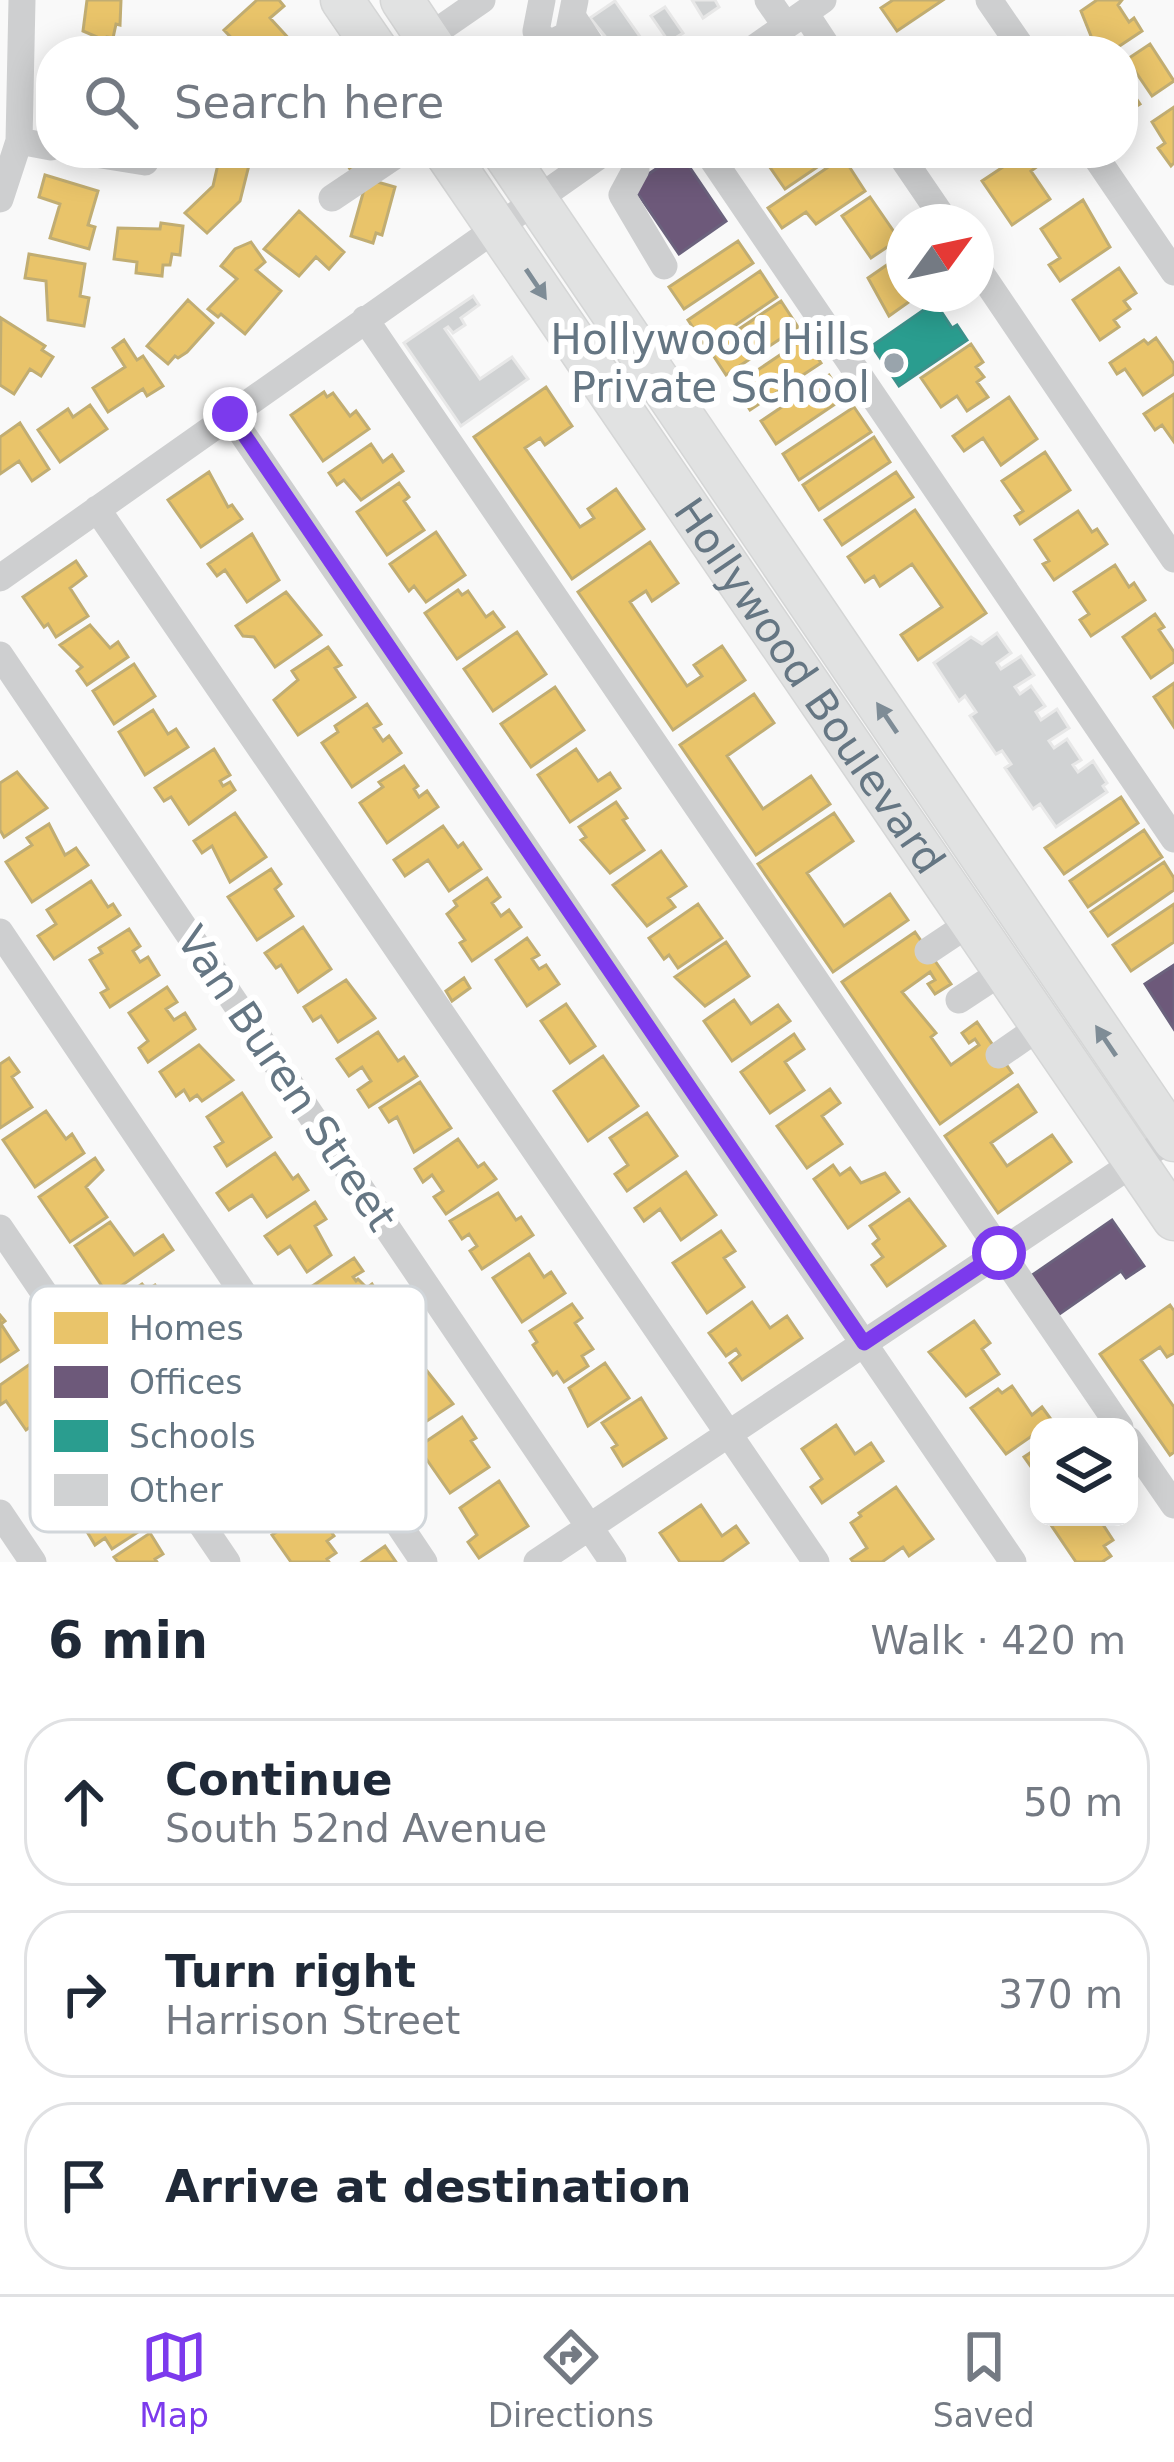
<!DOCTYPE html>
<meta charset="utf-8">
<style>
body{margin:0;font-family:"DejaVu Sans",sans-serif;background:#f2f2f3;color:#1f2937}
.controls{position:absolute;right:36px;bottom:36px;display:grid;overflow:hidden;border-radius:24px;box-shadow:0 6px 30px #0003}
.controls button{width:108px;height:108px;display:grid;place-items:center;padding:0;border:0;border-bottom:3px solid #e0e1e3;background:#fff;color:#1f2937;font:60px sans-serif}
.compass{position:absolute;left:886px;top:204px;width:108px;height:108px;border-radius:50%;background:#fff;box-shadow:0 6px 30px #0003;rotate:57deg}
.stop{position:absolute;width:36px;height:36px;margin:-27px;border:9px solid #7c3aed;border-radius:50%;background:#fff}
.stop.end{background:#7c3aed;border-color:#fff;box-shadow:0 3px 12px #0008}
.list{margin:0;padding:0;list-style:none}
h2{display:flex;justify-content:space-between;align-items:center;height:156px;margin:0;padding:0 48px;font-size:51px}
h2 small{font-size:39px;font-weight:400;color:#747a83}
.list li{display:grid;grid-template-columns:78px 1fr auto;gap:36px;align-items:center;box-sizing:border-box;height:168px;margin:0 24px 24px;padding:0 24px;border:3px solid #e0e1e3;border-radius:48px}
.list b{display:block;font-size:45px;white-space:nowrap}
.list p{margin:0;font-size:39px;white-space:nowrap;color:#747a83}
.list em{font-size:39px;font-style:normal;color:#747a83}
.icon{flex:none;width:66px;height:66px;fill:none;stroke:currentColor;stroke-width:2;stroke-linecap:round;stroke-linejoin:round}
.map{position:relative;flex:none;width:1174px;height:1562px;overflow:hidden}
.search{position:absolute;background:#fff;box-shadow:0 6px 30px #0003;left:36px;right:36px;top:36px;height:132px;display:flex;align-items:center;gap:30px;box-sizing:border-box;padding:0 42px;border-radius:48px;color:#747a83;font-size:45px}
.sheet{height:732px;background:#fff}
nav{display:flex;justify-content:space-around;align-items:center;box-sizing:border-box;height:168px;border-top:3px solid #e0e1e3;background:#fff;font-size:33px;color:#747a83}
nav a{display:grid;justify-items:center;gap:6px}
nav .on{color:#7c3aed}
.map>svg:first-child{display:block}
.homes{fill:#e9c46a;stroke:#c1ad72;stroke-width:3}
.offices{fill:#6d597a;stroke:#6b627d;stroke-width:3}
.schools{fill:#2a9d8f;stroke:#3c918b;stroke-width:3}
.building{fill:#d0d2d3;stroke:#e8e8e8;stroke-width:3}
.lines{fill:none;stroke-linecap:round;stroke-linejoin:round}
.highway-casing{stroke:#d5d6d6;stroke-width:45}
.minor{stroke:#cecfd0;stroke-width:27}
.highway{stroke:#e1e2e2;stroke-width:42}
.oneway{fill:#7e8c96}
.route{stroke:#7c3aed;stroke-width:15}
.poi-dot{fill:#99a4ac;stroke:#fff;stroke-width:4.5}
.labels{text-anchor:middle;stroke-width:12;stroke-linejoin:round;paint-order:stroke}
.poi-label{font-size:42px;fill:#657683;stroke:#fff;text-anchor:end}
.street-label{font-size:42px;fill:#657683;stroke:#fff}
.key{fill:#fff;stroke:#d1d6da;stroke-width:3}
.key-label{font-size:33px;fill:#657683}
</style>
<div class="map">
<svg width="1174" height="1562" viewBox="0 0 1174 1562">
<rect width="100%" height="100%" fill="#f9f9f9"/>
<path class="homes" d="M87,0H121L120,25L116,24L113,38L107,37L106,41L83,31Z
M257,0H279L284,6L270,18L291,41L280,51H257L250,43L243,50L224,30Z
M893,0H943L897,31L881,8Z
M1097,0H1122L1118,5L1129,22L1134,18L1142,31L1112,51H1097L1081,11Z
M1150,44L1174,81L1152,96L1135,71L1123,79L1140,104L1132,109L1123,96V62Z
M1174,107V163L1171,166L1158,148L1165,143L1152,122Z
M214,153H247L250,161L240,201L207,233L185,213L213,186L218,164Z
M327,153H375L352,172L342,157L334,163Z
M760,153H838L785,189Z
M1024,153H1029L1038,166L1031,171L1050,199L1012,225L982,181Z
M843,157L865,191L816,224L806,212L782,228L768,208Z
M45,175L98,191L88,225L95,227L89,249L50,238L60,204L39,197Z
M367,179L395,187L382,235L376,233L373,243L351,236Z
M870,197L899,239L871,258L842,216Z
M1083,200L1110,247L1060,281L1049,265L1060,258L1041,229Z
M299,211L344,252L329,269L316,257L299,276L264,249Z
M161,223L183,226L180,255L172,254L170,265H163L162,276L136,273L137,262L114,259L118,228L160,229Z
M738,241L753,263L684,309L669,287Z
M251,242L265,262L256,270L281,291L245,334L221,314L218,317L208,309L237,279L221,266L235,249Z
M904,253V294H920L889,316L868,278Z
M29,254L85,264L80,296L89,298L84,326L48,320L46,281L25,278Z
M1119,268L1136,293L1124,301L1130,309L1114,320L1119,327L1100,340L1073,300Z
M760,271L777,297L705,346L688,320Z
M188,300L213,323L187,352L178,358L175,356L168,364L147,346Z
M781,301L798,327L726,375L709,349Z
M1,318L45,346L42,350L53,357L41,376L30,369L14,394L0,385Z
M805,338L821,363L750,410L734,386Z
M1156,338L1174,364V374L1143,395L1125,369L1117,374L1110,363L1144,340L1148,344Z
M124,340L137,360L143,356L163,386L147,396L143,389L108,412L93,388L125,367L113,348Z
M971,344L983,362L976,367L984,377L977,382L988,397L967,411L957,396L941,407L921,378Z
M829,375L844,398L776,444L761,421Z
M546,387L572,426L545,445L540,438L525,448L580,527L594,518L588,509L616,489L644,529L572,579L474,437Z
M324,392L327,397L333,393L350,416L356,411L369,429L323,461L291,415Z
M1174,394V442L1162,425L1155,430L1144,414Z
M1009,397L1037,439L1001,465L983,438L964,451L953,436Z
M90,405L107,429L60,462L38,430L68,409L73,417Z
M854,407L871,432L799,480L783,454Z
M20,423L49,469L32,481L19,461L0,474V437Z
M874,437L890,462L819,510L803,485Z
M371,444L383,462L392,455L403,471L361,500L344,480L337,485L329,473Z
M1045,452L1070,490L1020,524L1015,516L1023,511L1002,481Z
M209,472L228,507L232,505L242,519L201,547L168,500Z
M896,472L913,497L842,545L825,520Z
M399,483L409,497L404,501L424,530L387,555L357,512Z
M915,510L986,613L918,660L901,635L942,607L912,564L880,586L874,576L865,582L848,557Z
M1078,511L1092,532L1097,529L1107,544L1054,580L1043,564L1049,561L1035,540Z
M436,532L465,575L426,602L414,586L409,591L390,564Z
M252,534L279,580L247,602L225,570L217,576L208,564Z
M650,542L678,583L652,601L646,591L630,602L687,686L702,676L694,665L722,646L745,680L673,730L578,592Z
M76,561L86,576L70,588L88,616L56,637L48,624L44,627L23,597Z
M1115,565L1129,587L1134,583L1145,600L1091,636L1080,620L1089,614L1074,592Z
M458,590L462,595L468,591L486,617L493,612L504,627L457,659L425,613Z
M286,592L321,635L275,667L254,637L243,636L236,626Z
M1155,614L1164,627L1159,630L1174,652V662L1151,678L1123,637Z
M90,625L110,648L118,642L128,657L87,685L77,671L82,667L60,645Z
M517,632L546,674L493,711L464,669Z
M328,647L341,665L335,668L355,697L298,735L274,700L298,680L292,671Z
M134,664L155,696L114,724L93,691Z
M1174,683V727L1154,697Z
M555,687L584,730L531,767L501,724Z
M754,694L774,723L727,756L763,809L811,776L830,804L756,855L680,745Z
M367,704L381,724L374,728L383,741L389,736L401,753L352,787L322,743L338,732L335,726Z
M153,710L168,734L176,729L188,747L145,775L119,732Z
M214,749L230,775L220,781L223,786L230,782L235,790L189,824L171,797L164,801L155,788Z
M576,749L598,781L610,773L620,788L570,822L538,775Z
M404,766L418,786L414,789L419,797L427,791L438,807L387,843L360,803L383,787L379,782Z
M17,772L47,808L4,837L0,830V783Z
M1121,797L1138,823L1064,874L1045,848Z
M616,802L627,818L623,820L644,850L610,873L581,840L586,837L579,827Z
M235,813L266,857L230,882L212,846L202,853L194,841Z
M834,813L853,841L807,873L844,926L890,894L908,920L833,972L758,864Z
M49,824L65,855L76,848L88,865L32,902L6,862L32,845L27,838Z
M443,826L458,847L463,843L481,869L449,891L428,860L405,876L394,860Z
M1144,830L1162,857L1088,907L1070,881Z
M661,851L686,886L668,898L675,907L647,926L613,885Z
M1164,862L1174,878V890L1108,936L1091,912Z
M271,869L281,884L275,889L293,916L257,940L228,897Z
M487,878L500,897L492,903L501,916L509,910L521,927L472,961L460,943L465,940L447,914L457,906L454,901Z
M91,881L108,907L113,904L120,915L54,959L38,936L56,924L47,910Z
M698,904L722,938L678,968L669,955L664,959L649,938Z
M1174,904V942L1131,971L1113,945Z
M303,927L331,969L298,992L281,965L276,968L265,953Z
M129,929L140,946L133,951L140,962L148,957L159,975L110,1007L101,993L108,989L90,960L102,953L99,948Z
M915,932L951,984L935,994L928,984L935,980L930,972L902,992L936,1033L931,1037L951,1065L979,1045L975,1039L969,1043L962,1033L977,1022L1012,1073L940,1124L842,982Z
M527,938L539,955L532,959L539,969L546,965L559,984L527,1006L496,960Z
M726,942L749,976L705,1006L675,977Z
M464,978L470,988L452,1001L446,991Z
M346,980L375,1018L338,1042L321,1016L313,1021L304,1007Z
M167,987L177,1002L166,1009L174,1020L185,1013L195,1029L148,1062L139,1048L148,1041L129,1013Z
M734,1000L751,1024L778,1005L790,1021L732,1061L704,1021Z
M566,1004L595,1046L570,1063L541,1021Z
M378,1032L398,1061L404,1057L417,1076L369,1107L358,1090L371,1081L362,1067L349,1076L337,1059Z
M794,1034L804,1049L785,1062L804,1090L770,1113L741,1072Z
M199,1045L233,1080L202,1101L197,1095L190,1100L184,1090L176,1096L160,1072Z
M603,1056L638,1106L588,1141L554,1091Z
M9,1058L19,1072L12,1077L32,1107L0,1128V1064Z
M420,1082L451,1128L414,1152L397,1117L389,1122L380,1108Z
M1018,1085L1036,1112L991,1143L1007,1166L1052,1135L1071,1162L998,1213L945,1136Z
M830,1089L840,1103L822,1116L842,1144L807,1168L777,1126Z
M242,1093L271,1137L227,1166L215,1147L223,1142L207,1117Z
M46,1111L66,1139L72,1134L84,1153L35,1187L3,1140Z
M647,1113L677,1156L627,1191L615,1174L628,1165L610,1138Z
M458,1139L478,1167L484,1163L496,1179L446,1214L434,1197L443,1191L432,1175L423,1182L415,1169Z
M275,1153L293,1179L298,1175L308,1190L267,1217L252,1195L229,1210L217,1193Z
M95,1158L103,1170L86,1187L107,1217L70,1242L39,1197Z
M833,1165L840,1175L850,1168L861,1183L885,1173L899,1192L848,1228L814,1179Z
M686,1172L716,1215L681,1240L660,1209L644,1221L635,1208Z
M498,1193L516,1220L521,1217L533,1235L482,1269L470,1251L477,1246L469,1234L462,1239L450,1221Z
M909,1199L945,1246L887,1286L872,1265L883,1257L873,1244L879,1239L870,1226Z
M315,1202L326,1219L315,1226L331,1255L307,1272L290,1246L278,1254L265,1236Z
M110,1222L134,1255L163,1235L173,1250L108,1295L75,1246Z
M721,1231L735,1251L724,1258L744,1287L707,1313L673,1263Z
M529,1254L544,1277L551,1272L565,1293L522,1322L493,1278Z
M354,1258L363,1271L353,1277L356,1281L358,1279L367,1288L372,1284L381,1298L336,1329L308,1289Z
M142,1284L147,1290L155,1285L172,1310L179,1305L191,1323L149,1352L115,1303Z
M752,1302L770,1328L787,1316L802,1338L742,1380L730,1363L740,1355L736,1349L726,1356L709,1333Z
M572,1304L582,1318L575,1323L593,1349L582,1356L588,1366L564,1382L557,1372L553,1375L533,1345L537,1342L530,1331Z
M1170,1305L1174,1311V1353L1167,1357L1160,1347L1141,1360L1174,1407V1452L1170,1455L1100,1354Z
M0,1315L5,1321L1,1324L18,1350L0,1362Z
M974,1321L990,1343L982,1349L999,1374L966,1396L929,1352Z
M33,1362L62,1405L26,1430L6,1401L0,1405V1385Z
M605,1363L629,1398L588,1426L569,1388Z
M427,1371L453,1404L410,1432L401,1419L389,1427L379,1412L385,1408L381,1402Z
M1012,1386L1032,1415L1042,1407L1053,1422L1039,1427V1431L1006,1454L971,1408L998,1389L1002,1393Z
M641,1398L666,1438L623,1466L612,1448L617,1445L602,1423Z
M462,1417L476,1438L471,1441L489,1467L450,1493L418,1447Z
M836,1425L855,1454L871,1443L883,1461L822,1503L811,1487L822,1479L802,1449Z
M1039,1447V1478L1024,1457Z
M103,1480L110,1491L115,1488L138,1532L112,1549L105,1538L95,1545L80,1520L68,1527L57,1510Z
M499,1481L528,1526L479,1558L468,1542L477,1535L460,1508Z
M896,1487L933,1539L909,1556L903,1547L882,1562H853L851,1559L867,1548L851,1523L861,1516L859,1513Z
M701,1505L722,1536L736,1526L748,1543L721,1562H680L660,1533Z
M314,1507L334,1536L327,1541L336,1553L327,1559L329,1562H291L272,1535Z
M1062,1517H1098L1113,1540L1104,1546L1111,1556L1102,1562H1076L1051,1525Z
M150,1533L163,1554L155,1559L157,1562H118L114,1557Z
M385,1546L396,1562H362Z"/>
<path class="offices" d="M680,153L726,221L679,254L632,185Z
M1174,965V1029L1145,984Z
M1112,1220L1144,1266L1126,1278L1121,1271L1058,1315L1031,1276Z"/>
<path class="schools" d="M935,302L952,328L957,325L967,340L899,386L872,346Z"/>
<path class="building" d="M692,0H715L719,7L703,18Z
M615,1L650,51L607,50L613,46L590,18Z
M665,7L683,33L669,42L651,16Z
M473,296L479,305L461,318L465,325L453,333L448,327L445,329L480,379L512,357L528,379L461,426L404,343Z
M997,633L1011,653L997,663L1001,669L1021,656L1034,675L1015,687L1020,694L1031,686L1045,706L1036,712L1041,720L1057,709L1069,728L1049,741L1054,748L1067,739L1081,760L1073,765L1078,772L1093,761L1107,783L1103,786L1107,792L1056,827L1040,804L1033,809L1005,768L1011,764L1002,751L996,754L970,716L976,712L965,696L959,701L934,663L971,637L982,644Z"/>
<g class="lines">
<g class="highway-casing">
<g id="highway">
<path d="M342,0L377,51"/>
<path d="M402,0L436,51"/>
<path id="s1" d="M446,153L1174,1219"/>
<path d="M504,153L1174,1140"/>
</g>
</g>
<path class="minor" d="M542,0L536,31L549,44L568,35L575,0
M768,0L786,26
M989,0L1024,51
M805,13L830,51
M572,16L595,51
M427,38L482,0
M750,51L823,0
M19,141L51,147
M89,153L145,162
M629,153L636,169L622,195L664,266
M708,153L1174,839
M899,153L946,222
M1093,153L1174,272
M332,198L399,153
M0,199L19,141L22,0
M976,266L1174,559
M365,319L1120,1427
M229,414L1013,1562
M97,509L816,1562
M0,578L603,153
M0,655L613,1562
M0,932L424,1562
M928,951L970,923
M959,1000L1003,971
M999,1055L1041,1026
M0,1228L227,1562
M1129,1440L1174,1505
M0,1513L33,1562
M537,1562L1174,1136"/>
<use href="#highway" class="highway"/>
</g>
<defs><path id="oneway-solid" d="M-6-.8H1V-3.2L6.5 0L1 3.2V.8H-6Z" transform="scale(3)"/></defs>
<g class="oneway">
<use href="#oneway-solid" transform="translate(536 284) rotate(56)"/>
<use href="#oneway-solid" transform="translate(887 718) rotate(-124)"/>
<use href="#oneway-solid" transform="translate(1106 1041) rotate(-124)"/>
</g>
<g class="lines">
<path class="route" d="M230,414L864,1343L999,1253"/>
</g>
<circle class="poi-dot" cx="894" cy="363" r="12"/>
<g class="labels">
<g class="poi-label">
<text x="870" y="354">Hollywood Hills<tspan x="870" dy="48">Private School</tspan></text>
</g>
<g class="street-label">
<text dy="15" stroke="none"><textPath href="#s1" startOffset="645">Hollywood Boulevard</textPath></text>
<text transform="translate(287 1078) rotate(56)" y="15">Van Buren Street</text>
</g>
</g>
<rect x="30" y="1286" width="396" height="246" rx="18" class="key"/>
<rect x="54" y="1312" width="54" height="32" fill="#e9c46a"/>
<rect x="54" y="1366" width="54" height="32" fill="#6d597a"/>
<rect x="54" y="1420" width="54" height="32" fill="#2a9d8f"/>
<rect x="54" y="1474" width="54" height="32" fill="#d0d2d3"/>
<g class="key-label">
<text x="129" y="1340">Homes</text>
<text x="129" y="1394">Offices</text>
<text x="129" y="1448">Schools</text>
<text x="129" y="1502">Other</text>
</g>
</svg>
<div class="controls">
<button><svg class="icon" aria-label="layers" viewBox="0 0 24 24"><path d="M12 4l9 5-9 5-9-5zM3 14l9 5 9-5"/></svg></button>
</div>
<svg class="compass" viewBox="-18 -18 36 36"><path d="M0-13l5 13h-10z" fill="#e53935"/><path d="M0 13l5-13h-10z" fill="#747a83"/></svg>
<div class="stop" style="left:999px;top:1253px"></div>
<div class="stop end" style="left:230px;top:414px"></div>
<div class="search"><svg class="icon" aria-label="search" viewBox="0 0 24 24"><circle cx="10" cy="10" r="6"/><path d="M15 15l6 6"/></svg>Search here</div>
</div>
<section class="sheet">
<h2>6 min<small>Walk · 420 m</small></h2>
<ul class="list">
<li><svg class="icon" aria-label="ahead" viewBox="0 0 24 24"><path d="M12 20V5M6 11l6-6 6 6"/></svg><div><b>Continue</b><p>South 52nd Avenue</p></div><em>50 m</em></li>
<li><svg class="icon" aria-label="right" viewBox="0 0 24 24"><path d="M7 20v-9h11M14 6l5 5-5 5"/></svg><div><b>Turn right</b><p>Harrison Street</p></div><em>370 m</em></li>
<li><svg class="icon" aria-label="arrive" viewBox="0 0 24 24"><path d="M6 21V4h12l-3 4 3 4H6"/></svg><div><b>Arrive at destination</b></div></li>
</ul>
</section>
<nav>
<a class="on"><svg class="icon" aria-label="map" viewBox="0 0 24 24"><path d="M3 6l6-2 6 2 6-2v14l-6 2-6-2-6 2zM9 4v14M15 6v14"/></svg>Map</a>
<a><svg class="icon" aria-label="directions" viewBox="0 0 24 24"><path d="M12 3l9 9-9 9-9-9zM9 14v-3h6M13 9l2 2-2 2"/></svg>Directions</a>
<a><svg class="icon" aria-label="saved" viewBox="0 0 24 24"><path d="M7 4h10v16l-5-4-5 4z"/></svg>Saved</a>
</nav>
